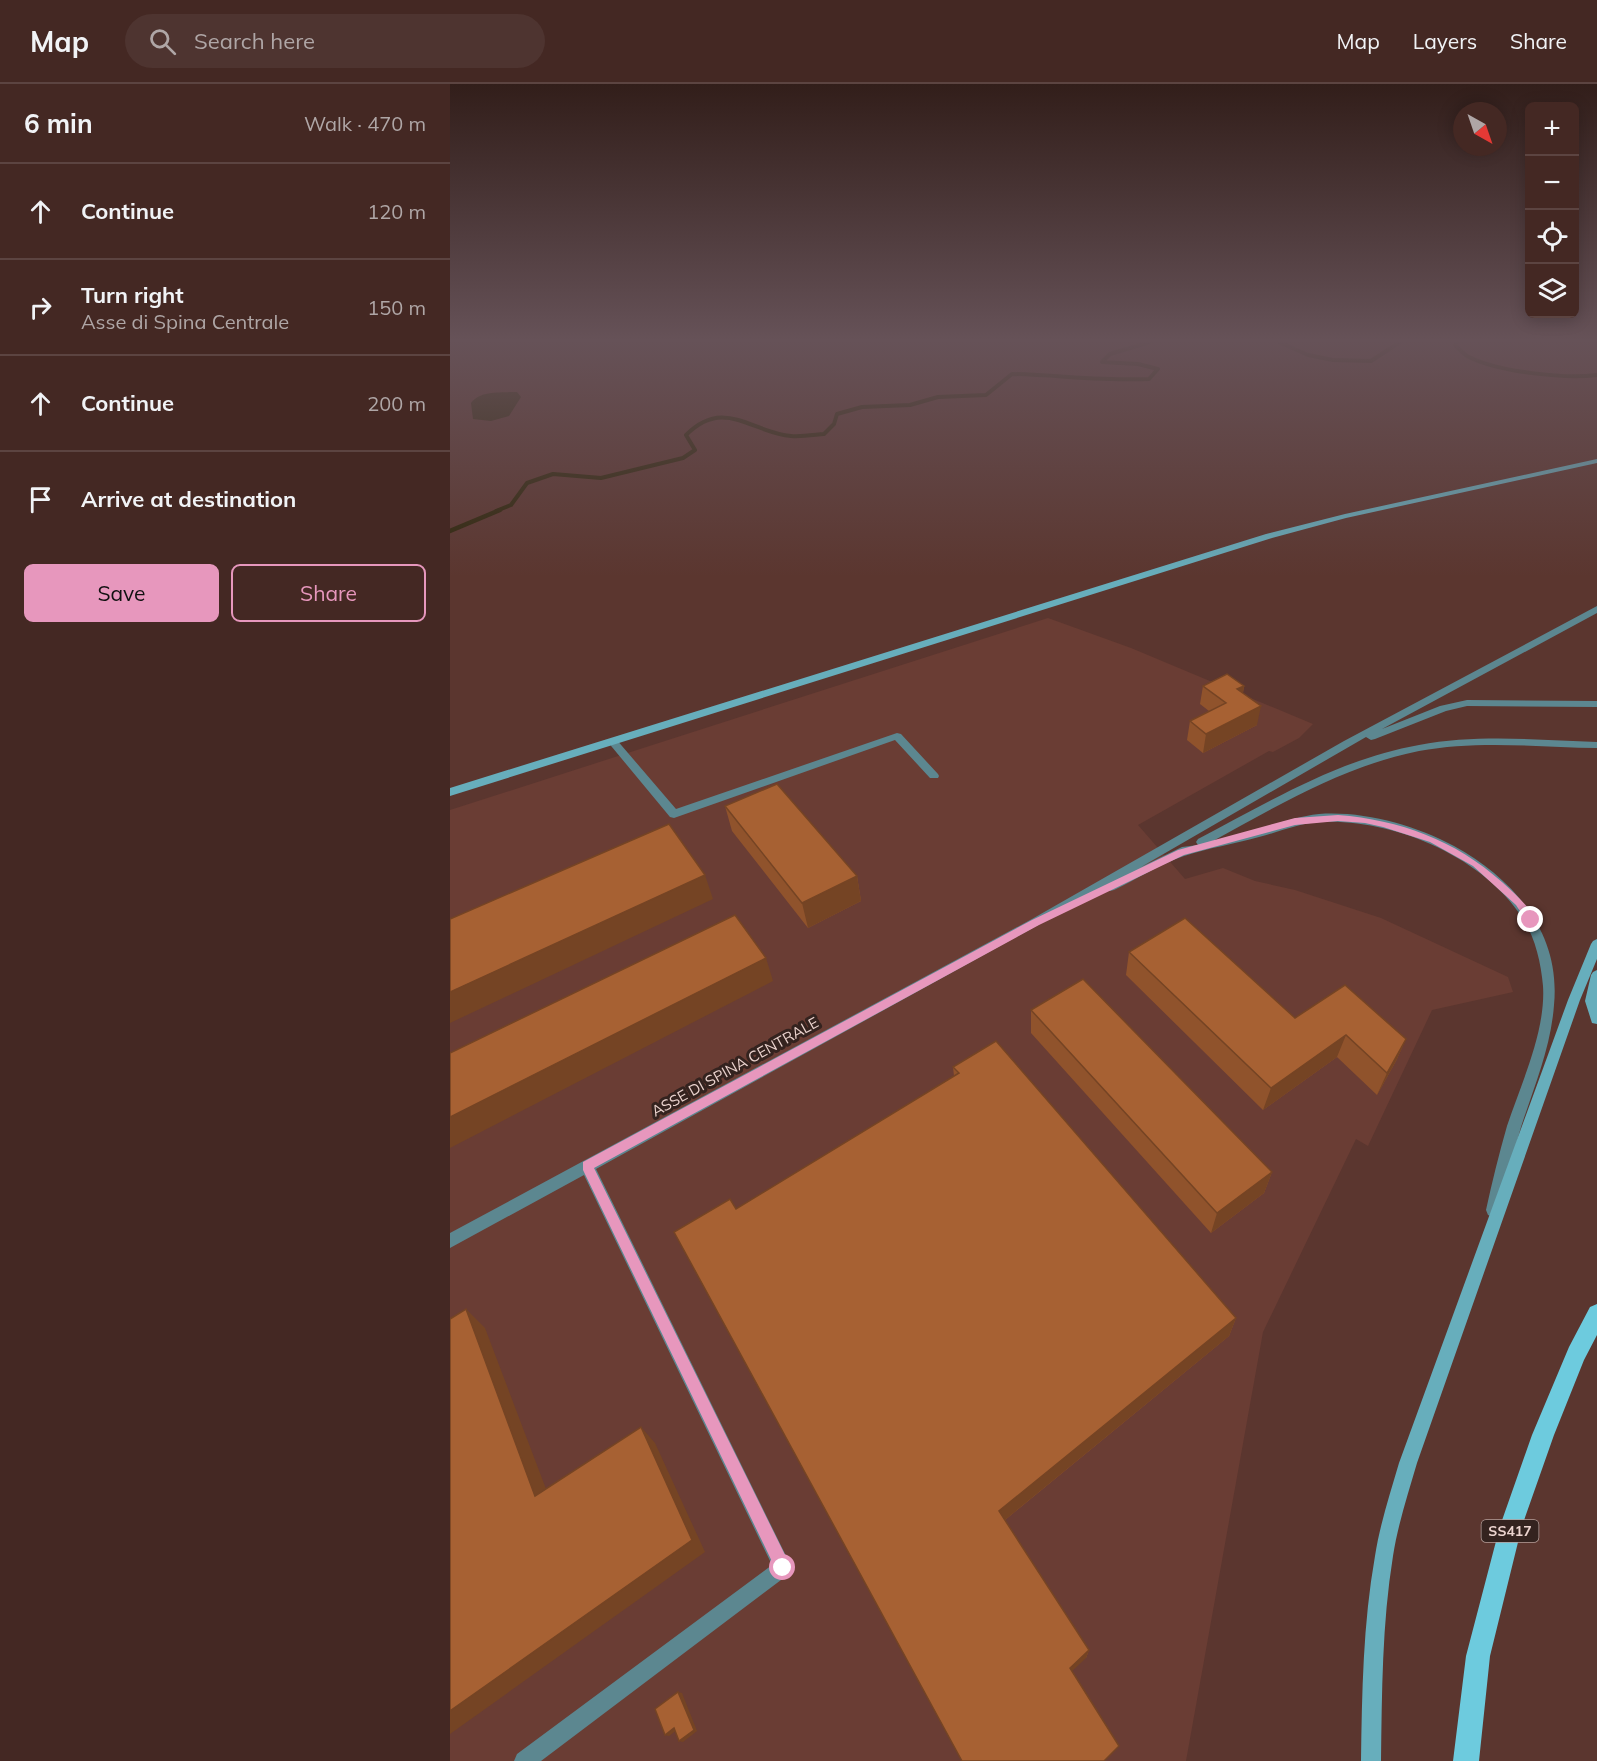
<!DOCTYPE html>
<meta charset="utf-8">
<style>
body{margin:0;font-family:Mulish,sans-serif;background:#4e3430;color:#f1f3f6}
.controls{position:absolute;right:18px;top:18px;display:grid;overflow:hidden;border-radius:9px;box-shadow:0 3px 15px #0003}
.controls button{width:54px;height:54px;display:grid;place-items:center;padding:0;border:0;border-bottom:2px solid #5c4441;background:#442823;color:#f1f3f6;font:30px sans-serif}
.compass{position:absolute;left:1003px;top:18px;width:54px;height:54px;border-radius:50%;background:#442823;box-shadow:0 3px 15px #0003;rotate:140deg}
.stop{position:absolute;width:18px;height:18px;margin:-14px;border:4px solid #e797bd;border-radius:50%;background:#fff}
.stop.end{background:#e797bd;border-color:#fff;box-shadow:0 2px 6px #0008}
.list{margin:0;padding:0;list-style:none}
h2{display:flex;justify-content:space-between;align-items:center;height:78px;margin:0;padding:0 24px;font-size:26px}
h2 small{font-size:20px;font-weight:400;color:#afa6a6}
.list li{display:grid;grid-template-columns:39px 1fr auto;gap:18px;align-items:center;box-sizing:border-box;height:96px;padding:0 24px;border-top:2px solid #5c4441}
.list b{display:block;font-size:22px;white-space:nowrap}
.list p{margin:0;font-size:20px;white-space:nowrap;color:#afa6a6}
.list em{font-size:20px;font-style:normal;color:#afa6a6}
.actions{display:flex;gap:12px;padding:18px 24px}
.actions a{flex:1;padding:14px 0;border:2px solid #e797bd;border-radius:9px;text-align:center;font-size:21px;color:#e797bd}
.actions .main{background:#e797bd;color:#111}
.icon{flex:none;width:33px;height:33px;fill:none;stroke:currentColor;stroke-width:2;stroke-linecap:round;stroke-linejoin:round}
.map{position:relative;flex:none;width:1147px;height:1677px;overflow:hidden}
header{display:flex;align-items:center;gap:36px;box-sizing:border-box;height:84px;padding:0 30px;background:#442823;border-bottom:2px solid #5c4441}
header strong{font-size:28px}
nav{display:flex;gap:33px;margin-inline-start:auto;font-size:21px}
.search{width:420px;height:54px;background:#4e3430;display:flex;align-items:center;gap:15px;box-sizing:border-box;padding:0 21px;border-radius:33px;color:#afa6a6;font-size:22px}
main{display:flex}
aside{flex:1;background:#442823}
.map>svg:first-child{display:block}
.built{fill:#6a3d34}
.water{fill:#30270c}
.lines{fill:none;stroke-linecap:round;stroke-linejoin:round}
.stream-far1{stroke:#30270c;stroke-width:4}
.stream{stroke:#30270c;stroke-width:4.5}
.street{fill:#5c8790;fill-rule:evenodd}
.secondary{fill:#67aebc;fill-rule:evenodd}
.primary{fill:#6dcbde;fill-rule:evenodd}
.wall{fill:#90532c}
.shaded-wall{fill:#754424}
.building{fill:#a76133;stroke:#754424;stroke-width:1.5}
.route{fill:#e797bd}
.labels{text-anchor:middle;stroke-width:6;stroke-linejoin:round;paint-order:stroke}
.shield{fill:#34231f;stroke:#b59f9a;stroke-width:1.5}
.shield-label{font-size:14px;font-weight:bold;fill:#ecd4cf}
.street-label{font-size:15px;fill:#ecd4cf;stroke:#34231f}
</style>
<header>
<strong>Map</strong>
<div class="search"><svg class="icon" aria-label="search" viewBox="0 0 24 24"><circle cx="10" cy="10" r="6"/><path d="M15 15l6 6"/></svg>Search here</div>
<nav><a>Map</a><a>Layers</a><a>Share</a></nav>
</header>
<main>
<aside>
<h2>6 min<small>Walk · 470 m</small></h2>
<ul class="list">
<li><svg class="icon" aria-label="ahead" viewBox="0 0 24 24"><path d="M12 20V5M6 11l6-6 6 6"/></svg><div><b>Continue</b></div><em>120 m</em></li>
<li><svg class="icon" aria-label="right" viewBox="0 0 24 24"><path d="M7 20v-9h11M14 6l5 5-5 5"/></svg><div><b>Turn right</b><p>Asse di Spina Centrale</p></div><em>150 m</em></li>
<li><svg class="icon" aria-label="ahead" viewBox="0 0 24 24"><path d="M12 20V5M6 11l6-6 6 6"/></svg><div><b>Continue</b></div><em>200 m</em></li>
<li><svg class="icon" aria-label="arrive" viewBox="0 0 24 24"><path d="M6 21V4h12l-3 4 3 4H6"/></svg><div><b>Arrive at destination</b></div></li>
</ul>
<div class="actions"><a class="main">Save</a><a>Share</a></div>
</aside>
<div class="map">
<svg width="1147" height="1677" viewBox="0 0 1147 1677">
<rect width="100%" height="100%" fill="#5b362f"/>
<path class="built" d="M598,534L681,564L863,640L849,654L823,668L819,667L688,741L735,795L773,784L805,797L845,806L931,834L1058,893L1063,908L982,926L918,1062L906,1055L813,1248L736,1677H0V726Z"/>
<path class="water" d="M61,308H67L71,313L59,332L41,337L23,335L21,319C30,307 47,309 61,308Z"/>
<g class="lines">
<path class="stream-far1" d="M829,258L858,271L883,276L921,277L950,258
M1007,258L1005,261C1009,265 1014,271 1019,273C1049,288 1114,295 1147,291
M46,427L61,421L77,399L103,390L151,394L233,374L245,366L236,351C274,313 300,348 341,352C351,353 363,351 374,350L384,340L387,330L412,323L460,321L488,313L536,311L562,290C608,291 653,297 699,295L708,285L688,280L652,278L660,270L700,258"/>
<path class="stream" d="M0,447L50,426"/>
<path class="street" d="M1147,522V529L932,645L990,622L1017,616L1147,617V623L1017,622L996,627L925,655L921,656L916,653L691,783L732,763L748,761L746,758L748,755C819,718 889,675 969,661C1028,650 1088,656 1147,658V664C1088,663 1027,656 969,667C894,682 829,721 763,757C780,753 796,749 812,745C831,739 849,732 869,730C915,727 964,741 1004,762C1064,795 1111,849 1104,921C1101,963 1084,1003 1071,1043C1066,1061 1061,1078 1057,1096C1055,1107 1053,1120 1048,1131L1043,1133L1038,1131L1036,1126C1042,1098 1049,1070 1057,1042C1071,1000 1096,947 1093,902C1091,878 1085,853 1072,833C1032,772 942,734 870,738C849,739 829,748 809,753C784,760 758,764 734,772C710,780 687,795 664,806L660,807L655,804L146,1085L342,1484L339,1490L91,1677H64L67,1670L322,1481L134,1091L0,1164V1149L582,835L894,657Z
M447,649L451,650L488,690L489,692L488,694H480L445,656L224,734L220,733L157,657L162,654L166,655L226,725Z"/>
<path class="secondary" d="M1147,375V379L896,434L822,454L0,712V704L816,450L895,430Z
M1147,855V875L1130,916L967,1379C958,1410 948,1440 943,1472C932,1540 932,1608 931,1677H911C912,1608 913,1540 925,1472C930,1440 940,1410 949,1379L1118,916L1141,860L1143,857Z
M1147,886V940L1142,939L1135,917L1141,891L1143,888Z"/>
<path class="primary" d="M1147,1220V1251L1134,1276L1104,1351L1072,1442L1040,1572L1029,1677H1003L1016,1572L1050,1442L1082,1351L1119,1263L1140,1223Z"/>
</g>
<path class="wall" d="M753,602H794L793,609L807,641L753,669L737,656L740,637L759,627L750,620Z
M275,722L407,792L411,817L358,844L282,747Z
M679,868L845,934L956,955L946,977L927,1011L887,973L813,1026L676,891Z
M581,926L822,1088L814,1109L761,1149L581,949Z
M503,983L786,1234L779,1252L555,1436L639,1566L636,1574L286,1125L504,992Z"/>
<path class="shaded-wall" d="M794,602L791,621L787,605Z
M811,622L807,641L753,669L756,650Z
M255,791L263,815L0,939V908Z
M407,792L411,817L358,844L352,819Z
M316,874L323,897L0,1064V1033Z
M896,951L887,973L813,1026L821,1004Z
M956,955L946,977L927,1011L937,989Z
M822,1088L814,1109L761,1149L767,1129Z
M16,1225L35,1244L104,1426L85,1412Z
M786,1234L779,1252L550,1440L549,1427Z
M191,1343L205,1359L255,1468L0,1650V1627Z
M639,1566L636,1574L618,1591L620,1584Z
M228,1608L232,1609L247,1647L233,1658L229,1657Z
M224,1644L228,1645L219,1652L215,1651Z"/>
<path class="building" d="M777,590L794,602L787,605L811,622L756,650L740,637L776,619L753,602Z
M327,700L407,792L352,819L275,722Z
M219,740L255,791L0,908V835Z
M285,831L316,874L0,1033V969Z
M735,834L845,934L895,901L956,955L937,989L896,951L821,1004L679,868Z
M633,895L822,1088L767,1129L581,926Z
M546,957L786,1234L549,1427L639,1566L620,1584L669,1662L654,1677H512L224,1148L280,1115L286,1125L509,989L503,983Z
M16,1225L85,1412L191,1343L242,1456L0,1627V1235Z
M228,1608L244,1646L229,1657L224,1644L215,1651L205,1625Z"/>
<linearGradient id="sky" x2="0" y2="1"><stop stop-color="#321e1a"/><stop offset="0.52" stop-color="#665258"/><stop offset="1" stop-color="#665258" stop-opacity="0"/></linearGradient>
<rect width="1147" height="493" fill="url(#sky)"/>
<path class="route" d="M888,731C950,736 1005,756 1052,798C1065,810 1077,820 1086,836L1084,838H1077L1066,821L1023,782L980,758L933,743L915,739L888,737L845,741L734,771L589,841L144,1084L339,1479L341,1484L339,1490L333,1492L328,1490L133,1086V1078L582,836L728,766L845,734Z"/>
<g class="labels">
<rect class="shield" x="1031.5" y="1436" width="57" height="22" rx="4.5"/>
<g class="shield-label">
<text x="1060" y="1452">SS417</text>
</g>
<g class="street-label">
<text transform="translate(285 983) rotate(-29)" y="5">ASSE DI SPINA CENTRALE</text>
</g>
</g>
</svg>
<div class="controls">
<button>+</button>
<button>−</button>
<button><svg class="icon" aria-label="locate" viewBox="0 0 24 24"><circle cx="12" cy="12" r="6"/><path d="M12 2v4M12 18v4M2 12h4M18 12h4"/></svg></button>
<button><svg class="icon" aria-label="layers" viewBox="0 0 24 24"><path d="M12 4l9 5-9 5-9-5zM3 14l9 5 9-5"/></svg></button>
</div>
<svg class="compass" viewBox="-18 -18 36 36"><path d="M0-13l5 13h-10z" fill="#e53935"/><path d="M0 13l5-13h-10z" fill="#afa6a6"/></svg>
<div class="stop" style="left:333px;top:1484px"></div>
<div class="stop end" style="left:1081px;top:836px"></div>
</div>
</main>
